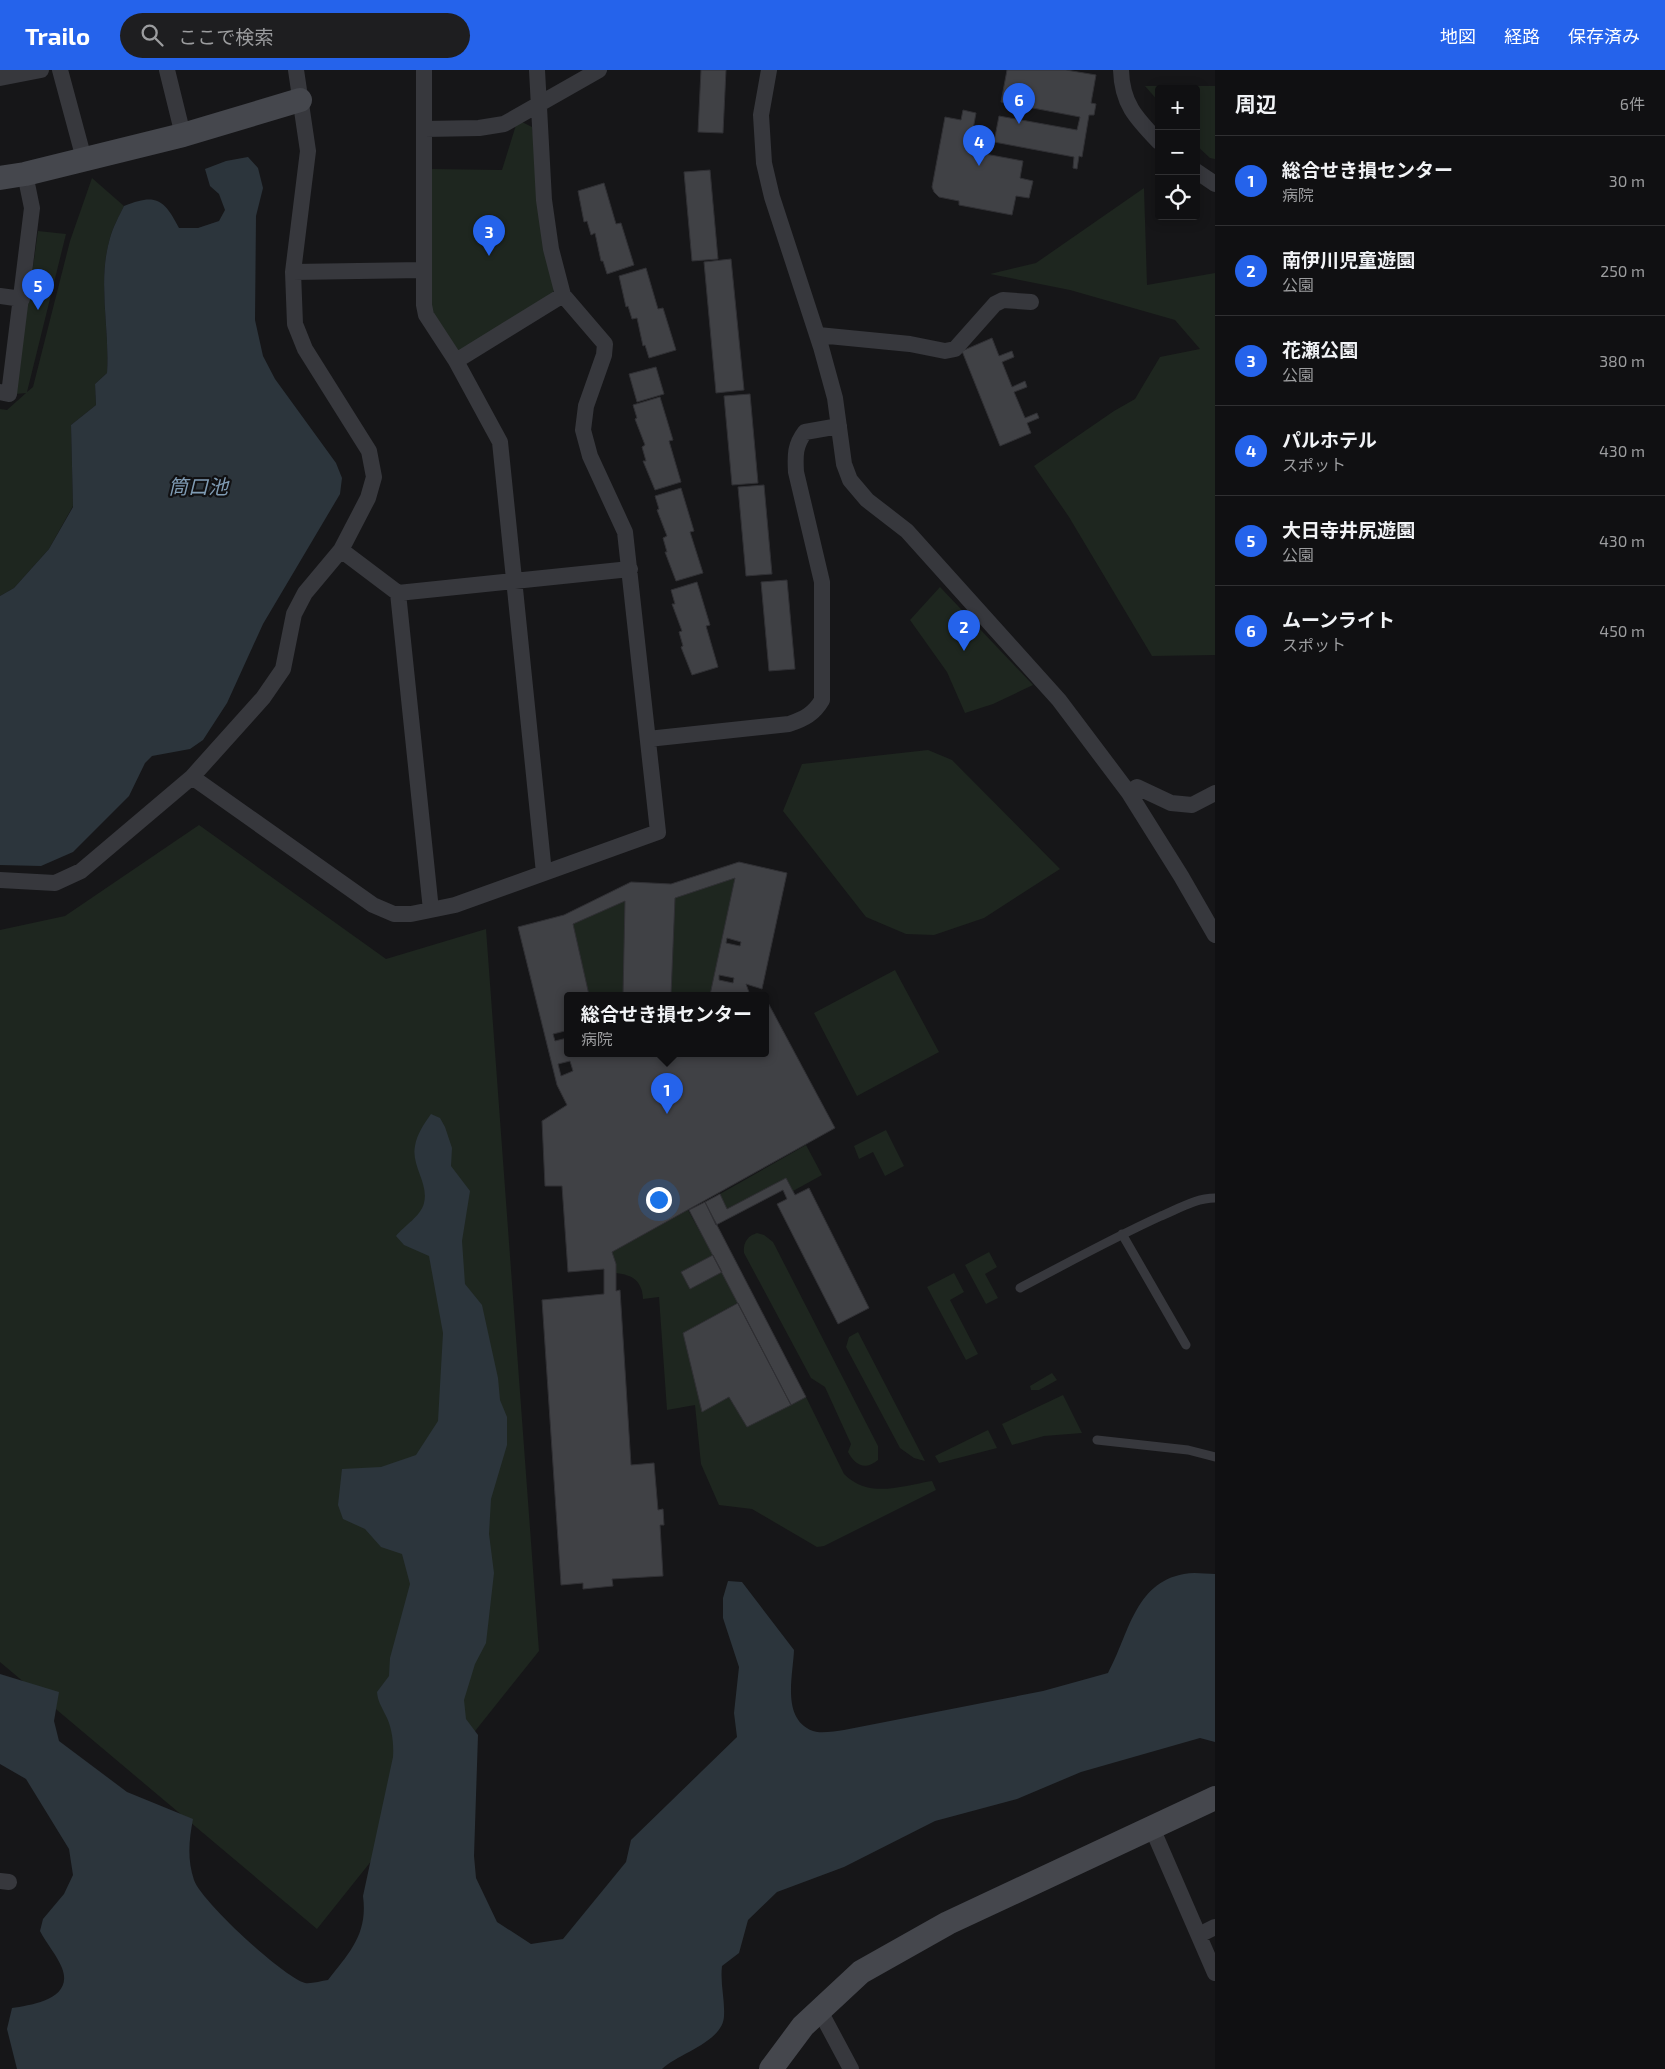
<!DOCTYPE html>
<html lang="ja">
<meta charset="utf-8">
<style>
body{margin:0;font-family:"Exo 2","Noto Sans JP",sans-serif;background:#1e1e20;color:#f1f3f6}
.controls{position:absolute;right:15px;top:15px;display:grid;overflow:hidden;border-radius:5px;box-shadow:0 2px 12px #0003}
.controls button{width:45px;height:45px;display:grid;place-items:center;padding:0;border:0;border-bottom:1px solid #303032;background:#101012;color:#f1f3f6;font:25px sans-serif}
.you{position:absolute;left:658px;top:1129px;width:18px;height:18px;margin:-12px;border:4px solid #fff;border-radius:50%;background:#1a73e8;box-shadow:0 0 0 8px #1a73e833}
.badge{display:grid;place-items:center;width:32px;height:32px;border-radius:50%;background:#2563eb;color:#fff;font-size:16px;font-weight:700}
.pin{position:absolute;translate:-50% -41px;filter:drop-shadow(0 1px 2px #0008)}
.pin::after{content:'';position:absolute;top:26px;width:18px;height:15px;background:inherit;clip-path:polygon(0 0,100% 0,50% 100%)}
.popup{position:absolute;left:564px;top:922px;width:205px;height:65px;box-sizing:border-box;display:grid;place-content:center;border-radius:5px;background:#101012;filter:drop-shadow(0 1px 4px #0005);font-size:16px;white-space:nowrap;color:#9c9d9f}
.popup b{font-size:19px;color:#f1f3f6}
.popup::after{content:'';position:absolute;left:50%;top:100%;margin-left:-10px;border:10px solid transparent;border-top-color:#101012}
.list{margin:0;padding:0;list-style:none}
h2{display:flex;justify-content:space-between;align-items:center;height:65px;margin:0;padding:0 20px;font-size:21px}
h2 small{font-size:16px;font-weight:400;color:#9c9d9f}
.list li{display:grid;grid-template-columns:32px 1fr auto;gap:15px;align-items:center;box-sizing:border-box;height:90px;padding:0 20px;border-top:1px solid #303032}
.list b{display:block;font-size:19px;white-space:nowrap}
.list p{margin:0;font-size:16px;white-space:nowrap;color:#9c9d9f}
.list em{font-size:16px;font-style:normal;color:#9c9d9f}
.icon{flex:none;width:28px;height:28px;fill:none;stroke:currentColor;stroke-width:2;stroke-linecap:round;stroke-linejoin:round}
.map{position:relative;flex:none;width:1215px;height:1999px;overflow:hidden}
header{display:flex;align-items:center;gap:30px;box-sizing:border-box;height:70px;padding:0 25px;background:#2563eb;color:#fff}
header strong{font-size:24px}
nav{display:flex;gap:28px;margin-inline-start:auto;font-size:18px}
.search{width:350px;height:45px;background:#1e1e20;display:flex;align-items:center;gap:12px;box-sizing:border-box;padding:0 18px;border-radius:28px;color:#9c9d9f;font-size:19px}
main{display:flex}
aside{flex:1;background:#101012}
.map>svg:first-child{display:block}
.green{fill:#1e261f}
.water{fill:#2c353c}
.building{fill:#404145;stroke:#303034;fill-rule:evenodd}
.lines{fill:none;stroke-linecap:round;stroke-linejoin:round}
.lane{stroke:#37383d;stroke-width:9}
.street{stroke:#37383d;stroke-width:16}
.secondary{stroke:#45474d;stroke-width:24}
.labels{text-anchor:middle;stroke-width:4.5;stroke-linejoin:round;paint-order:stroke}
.water-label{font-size:20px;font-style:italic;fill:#7f9bb3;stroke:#111113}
</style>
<header>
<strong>Trailo</strong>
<div class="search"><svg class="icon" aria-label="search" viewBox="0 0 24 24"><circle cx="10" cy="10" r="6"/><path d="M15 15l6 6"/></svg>ここで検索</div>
<nav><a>地図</a><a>経路</a><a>保存済み</a></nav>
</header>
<main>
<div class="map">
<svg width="1215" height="1999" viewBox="0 0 1215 1999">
<rect width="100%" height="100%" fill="#161618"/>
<path class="green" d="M1145,16H1215V89L1210,88L1196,75V19H1159V32Z
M522,52L532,57L555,216L553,223L461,281L455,279L432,243L430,225V99L502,100L516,55Z
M92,108L124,136C119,146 113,157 110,168C97,212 110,258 107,303L95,314L96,335L71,355L73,436L49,479L14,518L0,526V339L7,340L26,323L15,324L38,161L66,164L27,322L33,317L70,171Z
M1144,118L1147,215L1215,203V585L1152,586L1069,447L1034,396L1114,341L1135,329L1160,287L1200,279L1175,250L1070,220L990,204L1036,193Z
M940,517L1033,615L993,634L965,643L947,602L910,550Z
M928,680L952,690L1060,799L984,848L934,865L906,864L866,847L783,741L802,694Z
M199,755L386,889L486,859L539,1581L317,1859L0,1592V860L65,846Z
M735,808L710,925H671L675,828Z
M625,831L623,925H589L573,854Z
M895,900L939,982L857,1026L814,943Z
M886,1060L904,1096L885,1106L873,1082L859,1089L854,1076Z
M806,1075L822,1105L793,1121L786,1108L727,1139L720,1124Z
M688,1140L713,1185L681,1202L690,1219L722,1202L739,1232L683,1263L702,1341L729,1327L747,1357L806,1327L844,1404C869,1429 901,1416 932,1411L936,1420L824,1476L817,1477L752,1439L719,1435L701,1394L695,1335L667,1340L659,1227L643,1229C642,1211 633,1205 616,1203L612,1182Z
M757,1163L764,1165L773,1172L878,1376V1390C865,1401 855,1395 848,1382L851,1374L825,1317L811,1308L744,1183C743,1173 747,1166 757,1163Z
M989,1182L997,1197L985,1204L998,1228L986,1234L965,1195Z
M954,1203L964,1222L950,1230L978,1284L966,1290L927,1217Z
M858,1262L925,1391L914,1388L900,1378L846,1277L849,1267Z
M1052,1303L1057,1310L1039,1320H1031L1030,1316Z
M1063,1325L1082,1363L1044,1366L1012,1375L1002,1354Z
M988,1360L997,1378L939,1393L935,1386Z"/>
<path class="water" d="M248,87L258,98L263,118L256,146L255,250L263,286L275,309L336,393L342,408L340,424L263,554L227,633L203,670L190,679L152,686L145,693L129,726L73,782L41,796L0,795V526L14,518L49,479L73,437L71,355L96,335L95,314L107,303C110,258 97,212 110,168C113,157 119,146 124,136C156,123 164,129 179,158H198L219,151L225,140L219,124L210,116L205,99L226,91Z
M431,1044L440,1048L445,1057L452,1078L451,1096L470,1121L462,1171L465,1214L482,1235L498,1308L500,1330L507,1347V1375L491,1429L489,1464L494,1503L486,1573L475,1594L464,1630L466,1649L478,1665L474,1786L476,1808L497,1852L531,1874L563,1869L626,1792L631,1770L737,1667L734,1643L739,1597L723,1548V1528L728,1511L742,1512L794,1580C793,1606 781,1649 813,1661C821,1664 835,1661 844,1660L1043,1621L1108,1603C1129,1565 1134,1513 1184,1504C1194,1502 1205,1504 1215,1504V1672L1200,1668L1081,1702L1017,1729L935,1751L844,1797L777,1822L748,1850L739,1883L722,1896C720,1914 725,1929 724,1946C723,1972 679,1983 662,1999H17L7,1959L12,1938C32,1935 74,1929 62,1898C57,1885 46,1873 40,1861L43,1849L64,1824L73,1805L69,1779L26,1709L0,1694V1604L59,1622L54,1651L59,1671L127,1722L193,1749C189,1770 187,1789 194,1810C201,1831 283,1907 305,1913C311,1914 321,1911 328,1910C350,1882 368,1864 363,1826L393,1687C394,1674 392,1656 385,1644C381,1635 378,1632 377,1622L389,1606L390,1588L410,1514L402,1484L381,1477L365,1459L343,1449L338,1435L342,1399L381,1397L416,1385L438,1351L443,1263L429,1186L404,1175L396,1166C404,1156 421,1146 424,1133C429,1113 411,1096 415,1076C417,1064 424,1054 431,1044Z"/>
<path class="building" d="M701,0H726L723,63L698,62Z
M1007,0H1066L1096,5L1091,33L1096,34L1094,45H1089L1082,87L1079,86L1077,99L1073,98L1074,87L994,72L999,46L1077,60L1080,47L1001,32Z
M963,40L976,43L969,81L1023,91L1020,108L1033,111L1029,128L1016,126L1012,145L959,135V131L939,127L934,122L932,117L945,47L961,50Z
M710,100L718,189L692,191L684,102Z
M604,113L616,154L621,153L634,195L607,204L603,191H601L595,163L591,165L587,151L584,152L578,121Z
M731,189L744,320L716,323L704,192Z
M646,198L658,239L663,238L676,280L649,288L645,275L643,276L637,248L632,249L628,236L626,237L619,206Z
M992,268L999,286L1012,281L1014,287L1002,292L1012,317L1025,311L1027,317L1014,322L1025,348L1037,343L1039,348L1027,353L1031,363L1000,376L962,281Z
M656,297L664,324L637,332L629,304Z
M750,324L758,413L732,415L724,326Z
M660,327L673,370L669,371L681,412L655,420L643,391H646L642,377L645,375L635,349L637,348L633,335Z
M764,415L772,504L746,506L738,417Z
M681,418L694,461L690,462L703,503L676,511L665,482H667L663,468L667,466L657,440L659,439L655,426Z
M787,510L795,599L769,601L761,512Z
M697,512L710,555L706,556L718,597L692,605L681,577L683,576L679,562L682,561L672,534H675L671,520Z
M739,792L787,803L762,919L746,914L750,925H710L735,808L675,828L671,925H623L625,831L573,854L589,925H568V983H766V929L835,1058L612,1182L616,1194V1221L620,1220L631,1395L654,1393L658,1440L663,1439L664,1455H660L663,1506L612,1509L613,1516L583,1519V1513L561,1515L542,1230L604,1224V1199L568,1202L562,1116H545L542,1051L567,1035L557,1015L518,857L564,845L631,812L671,814ZM727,868L741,872L740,876L726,873ZM719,905L734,908L733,913L719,910ZM565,961L567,968L555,971L553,964ZM570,991L573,1001L561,1006L558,994Z
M786,1108L795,1125L809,1118L869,1238L838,1254L777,1134L787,1129L783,1120L716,1155L705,1132L720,1124L727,1139Z
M705,1132L806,1327L791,1335L689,1140Z
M713,1185L722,1202L690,1219L681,1202Z
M738,1233L791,1335L747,1357L729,1327L702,1342L683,1263Z"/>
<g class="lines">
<path class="lane" d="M1122,1164L1186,1275
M1020,1218C1067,1193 1113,1168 1161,1146C1178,1139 1196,1128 1215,1128
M1097,1370L1188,1380L1215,1387"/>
<path class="street" d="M60,0L84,89
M167,0L183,65
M424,0V235L426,245L456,291L500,372L544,803
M769,0L761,45L764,93L772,127L821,277L835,328L844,394L850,410L867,430L907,461L1059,630L1129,723L1181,806L1215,865
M1121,0C1122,34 1136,48 1159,72
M0,8L41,0
M425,59L479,58L504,54L599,0
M1196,101L1215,114
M293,202L423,200
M0,226L22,229
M818,265L910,274L945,281L955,279L995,234L1003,230L1031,232
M456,291L563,225
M0,322L9,324L32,138L25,104
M341,480L398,523L431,840
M398,523L630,499
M648,669L789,654C804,649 814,644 822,630V512L796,402C795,385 795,375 805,362L839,356
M192,707L373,835L394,844H411L455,835L658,762L625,462L590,386L583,360L586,336L604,285L605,274L563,225L551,179L544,130L537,0
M1129,723L1137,717L1171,733L1192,735L1215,723
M0,810L55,813L81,801L192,707L263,628L283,599L294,544L305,523L341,480L368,428L374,407L369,381L305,279L295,254L293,202L308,81L296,0
M1152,1758L1215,1903
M0,1811L9,1812
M1199,1865L1215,1857
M820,1941L851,1999"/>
<path class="secondary" d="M0,108L25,104L183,65L300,30
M771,1999L803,1956L861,1902L948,1853L1215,1728"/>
</g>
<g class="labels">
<g class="water-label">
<text x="198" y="424">筒口池</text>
</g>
</g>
</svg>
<div class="controls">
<button>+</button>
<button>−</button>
<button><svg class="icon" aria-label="locate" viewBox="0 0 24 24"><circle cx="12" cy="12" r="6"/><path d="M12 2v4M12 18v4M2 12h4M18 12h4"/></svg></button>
</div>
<div class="you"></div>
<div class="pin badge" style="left:667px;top:1044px">1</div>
<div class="popup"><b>総合せき損センター</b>病院</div>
<div class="pin badge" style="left:964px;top:581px">2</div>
<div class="pin badge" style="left:489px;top:186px">3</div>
<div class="pin badge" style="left:979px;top:96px">4</div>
<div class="pin badge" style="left:38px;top:240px">5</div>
<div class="pin badge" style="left:1019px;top:54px">6</div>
</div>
<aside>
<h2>周辺<small>6件</small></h2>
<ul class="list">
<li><span class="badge">1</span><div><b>総合せき損センター</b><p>病院</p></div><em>30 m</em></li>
<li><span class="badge">2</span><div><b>南伊川児童遊園</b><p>公園</p></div><em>250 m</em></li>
<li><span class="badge">3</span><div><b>花瀬公園</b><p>公園</p></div><em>380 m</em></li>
<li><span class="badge">4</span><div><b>パルホテル</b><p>スポット</p></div><em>430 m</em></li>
<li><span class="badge">5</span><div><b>大日寺井尻遊園</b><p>公園</p></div><em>430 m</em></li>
<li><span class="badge">6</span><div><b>ムーンライト</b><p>スポット</p></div><em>450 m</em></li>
</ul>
</aside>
</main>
